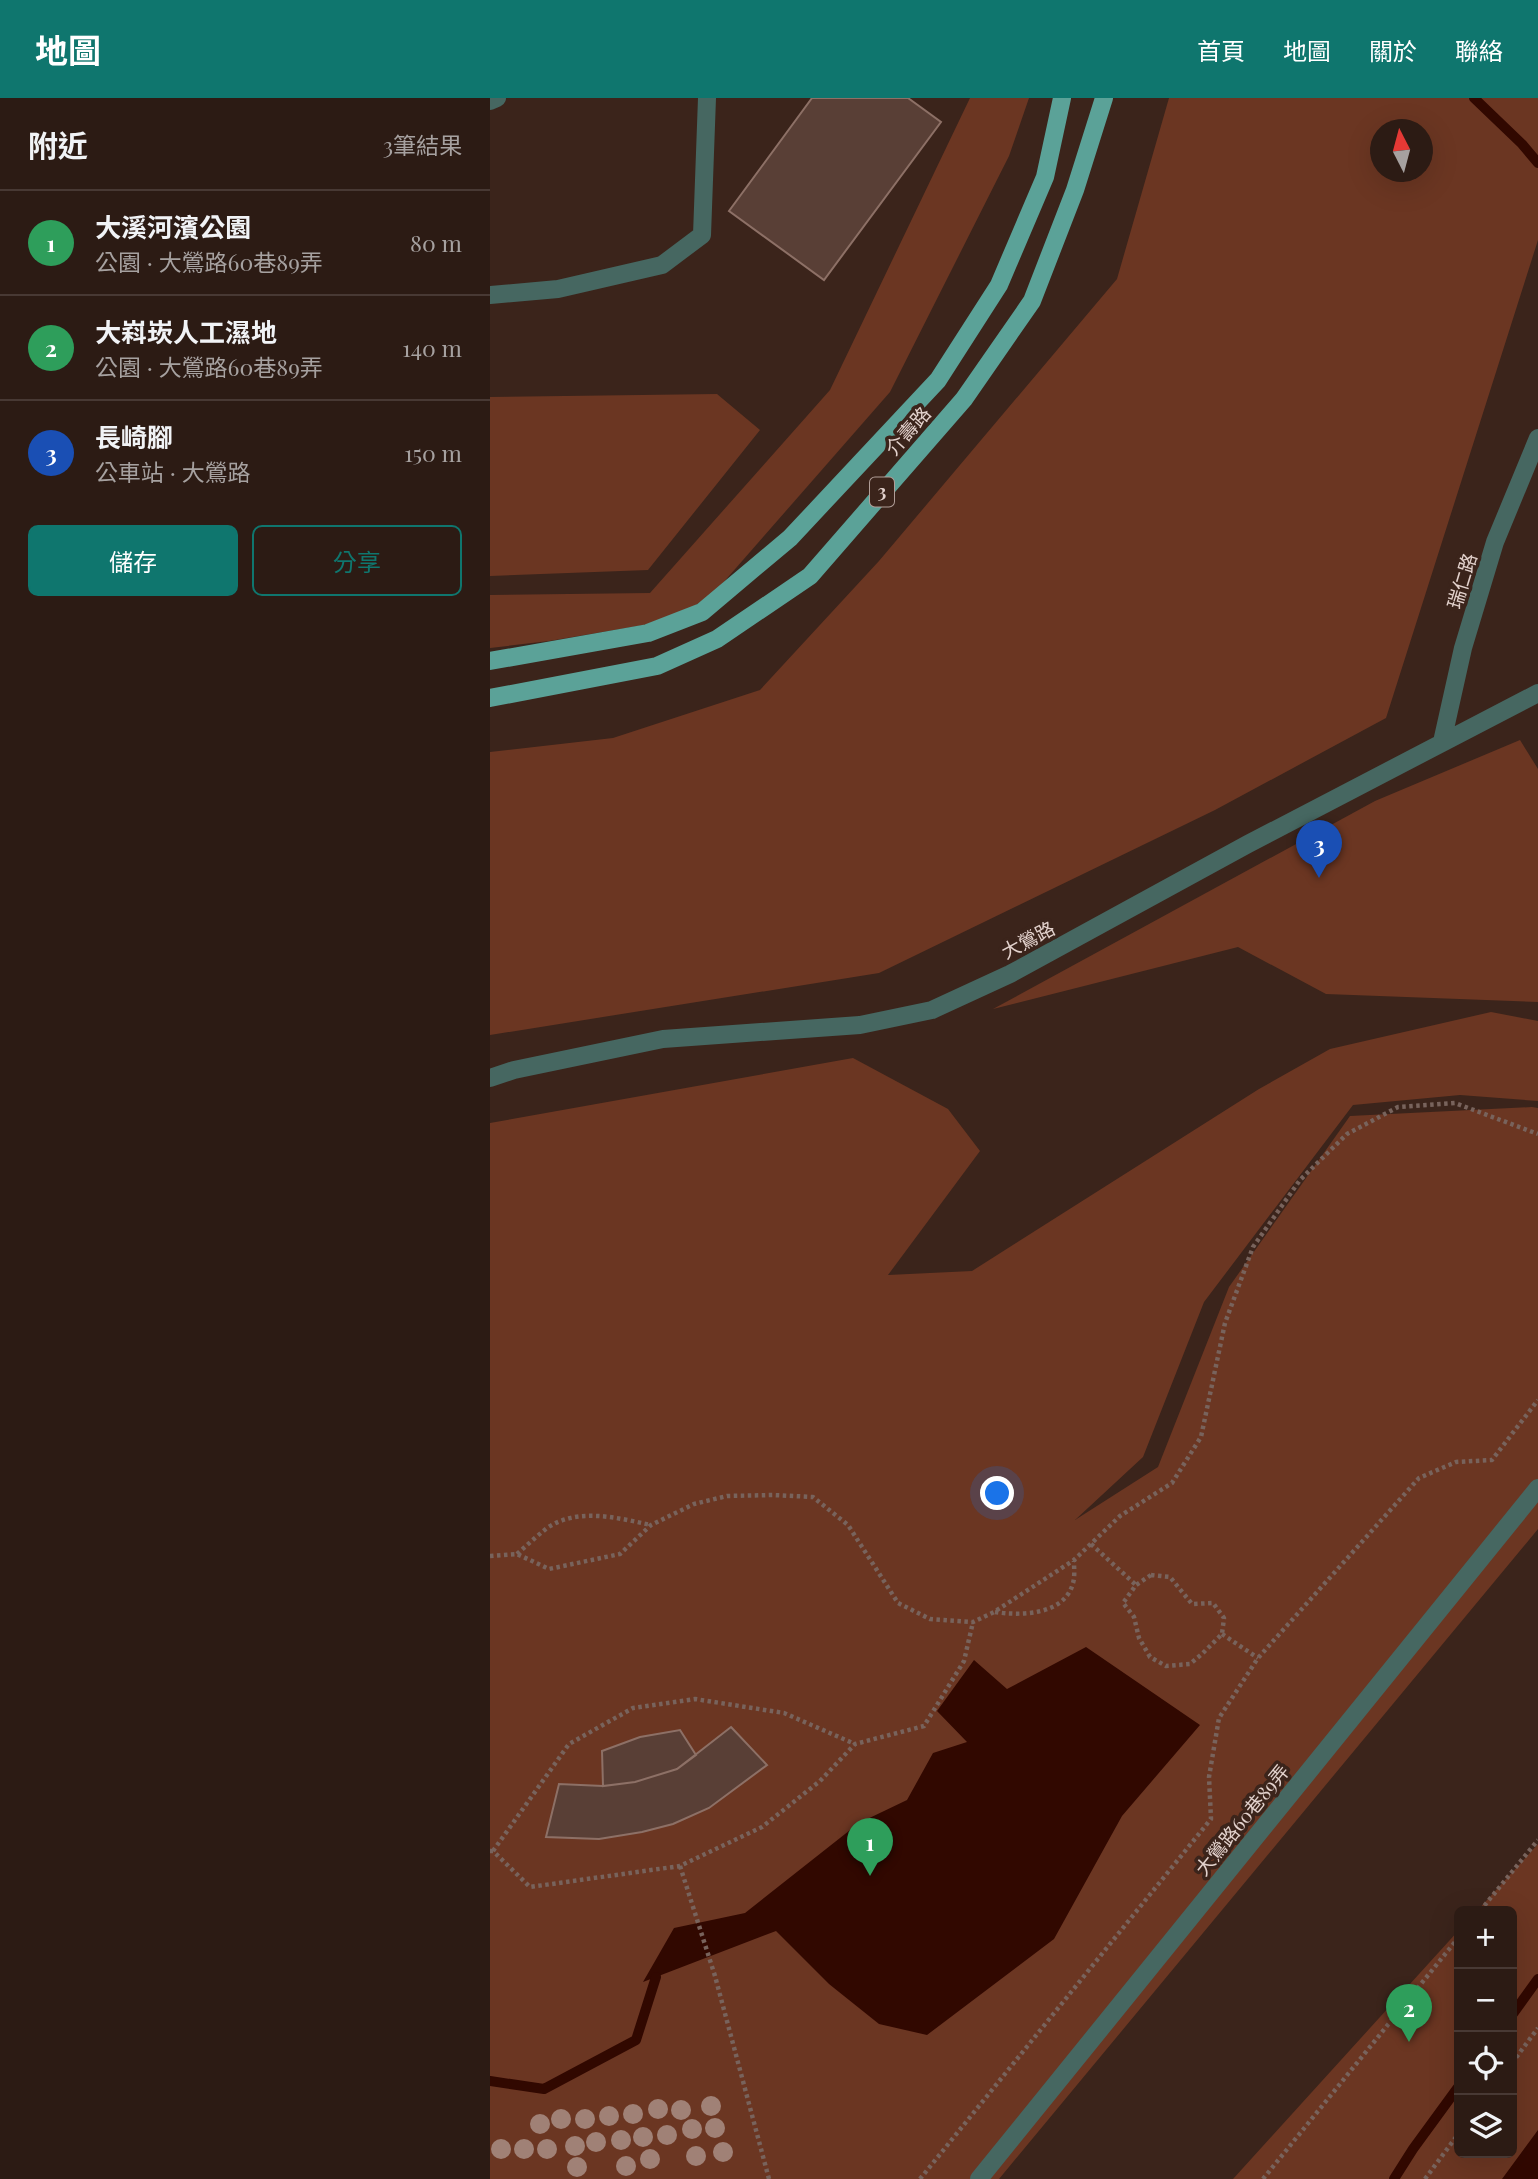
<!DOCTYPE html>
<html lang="zh-TW">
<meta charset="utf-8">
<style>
body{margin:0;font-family:"Playfair Display","Noto Sans TC",serif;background:#382822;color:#f1f3f6}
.controls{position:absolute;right:21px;bottom:21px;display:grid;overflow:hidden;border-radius:10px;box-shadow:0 7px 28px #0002}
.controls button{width:63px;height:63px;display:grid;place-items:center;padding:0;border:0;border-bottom:2px solid #483934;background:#2c1b14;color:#f1f3f6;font:35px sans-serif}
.compass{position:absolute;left:880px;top:21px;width:63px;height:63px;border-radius:50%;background:#2c1b14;box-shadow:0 7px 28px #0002;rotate:354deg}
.you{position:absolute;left:508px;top:1396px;width:24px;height:24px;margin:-18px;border:5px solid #fff;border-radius:50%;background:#1a73e8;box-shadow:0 0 0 10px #1a73e833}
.badge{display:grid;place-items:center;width:46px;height:46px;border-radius:50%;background:#0f766e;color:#fff;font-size:23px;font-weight:700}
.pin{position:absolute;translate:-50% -58px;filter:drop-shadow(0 2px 4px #0008)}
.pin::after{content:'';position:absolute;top:37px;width:24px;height:21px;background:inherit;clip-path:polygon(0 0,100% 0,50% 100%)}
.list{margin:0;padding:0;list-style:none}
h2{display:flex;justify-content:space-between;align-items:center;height:91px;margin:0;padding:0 28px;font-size:30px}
h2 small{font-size:23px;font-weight:400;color:#a6a1a0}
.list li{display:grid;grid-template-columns:46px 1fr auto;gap:21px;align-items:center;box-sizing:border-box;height:105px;padding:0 28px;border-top:2px solid #483934}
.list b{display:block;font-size:26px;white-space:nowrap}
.list p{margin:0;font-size:23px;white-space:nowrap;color:#a6a1a0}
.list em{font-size:23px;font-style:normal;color:#a6a1a0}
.actions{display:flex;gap:14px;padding:21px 28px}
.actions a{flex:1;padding:16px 0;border:2px solid #0f766e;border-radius:10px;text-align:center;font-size:24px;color:#0f766e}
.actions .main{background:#0f766e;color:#fff}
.icon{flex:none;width:38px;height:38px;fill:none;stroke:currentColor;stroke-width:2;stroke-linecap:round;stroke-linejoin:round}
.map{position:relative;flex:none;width:1048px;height:2081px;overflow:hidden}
header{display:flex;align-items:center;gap:42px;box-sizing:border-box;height:98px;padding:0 35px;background:#0f766e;color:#fff}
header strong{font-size:33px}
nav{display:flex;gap:38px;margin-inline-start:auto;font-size:24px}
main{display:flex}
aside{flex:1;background:#2c1b14}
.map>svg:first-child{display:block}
.green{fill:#6b3622;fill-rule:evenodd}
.water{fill:#310800}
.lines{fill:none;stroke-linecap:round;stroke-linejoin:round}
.stream{stroke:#310800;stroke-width:10}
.building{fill:#593f36;stroke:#8d7066;stroke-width:2}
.path{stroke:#78635c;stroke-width:4.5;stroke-dasharray:3.5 3.5;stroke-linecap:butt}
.minor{stroke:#466761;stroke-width:18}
.tertiary{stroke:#466761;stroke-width:18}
.primary{stroke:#5ba298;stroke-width:18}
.tree{fill:#a08176}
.labels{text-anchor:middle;stroke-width:7;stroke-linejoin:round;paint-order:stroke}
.shield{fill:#3b241b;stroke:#b19e98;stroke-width:2}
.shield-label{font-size:18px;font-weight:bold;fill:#e3d2cd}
.street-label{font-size:19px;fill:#e3d2cd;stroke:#3b241b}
</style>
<header>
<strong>地圖</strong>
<nav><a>首頁</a><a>地圖</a><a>關於</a><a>聯絡</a></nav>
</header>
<main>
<aside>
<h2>附近<small>3筆結果</small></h2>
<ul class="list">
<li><span class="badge" style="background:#2e9e5b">1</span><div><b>大溪河濱公園</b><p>公園 · 大鶯路60巷89弄</p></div><em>80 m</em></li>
<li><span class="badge" style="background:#2e9e5b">2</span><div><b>大嵙崁人工濕地</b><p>公園 · 大鶯路60巷89弄</p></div><em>140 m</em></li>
<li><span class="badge" style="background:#1a4fb4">3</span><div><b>長崎腳</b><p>公車站 · 大鶯路</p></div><em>150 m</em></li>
</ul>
<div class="actions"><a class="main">儲存</a><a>分享</a></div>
</aside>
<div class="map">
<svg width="1048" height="2081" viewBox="0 0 1048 2081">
<rect width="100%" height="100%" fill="#3b241b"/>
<path class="green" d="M480,0H539L519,58L400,294L225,494L184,522L59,543L0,550V497L160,495L340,292Z
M679,0H1048V142L896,620L725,712L389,875L0,937V654L123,640L270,592L389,463L627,181ZM890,32H932V74H890Z
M227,296L270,332L158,472L0,478V299Z
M1030,642L1048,671V904L836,896L748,849L503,911L885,703Z
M1001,914L1048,923V1003L970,997L863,1007L714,1204L653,1359L585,1422L668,1369L739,1189L860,1018L1042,1009L1048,1010V1431L509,2081H0V1025L363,960L458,1011L490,1053L398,1177L482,1173L769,991L840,951Z
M1048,1746V2081H743L969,1832V2055H1022V1813H987Z"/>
<path class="water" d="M596,1549L710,1627L632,1718L564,1841L437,1937L389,1926L339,1886L286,1833L153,1884L184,1830L255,1815L369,1725L417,1702L443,1655L477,1644L447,1613L484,1562L517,1591Z
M1048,2032V2081H1012Z"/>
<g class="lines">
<path class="stream" d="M984,0L1032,46L1048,65
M1022,1917L1048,1881
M0,1983L54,1991L146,1942L166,1879
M904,2081L923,2051L969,1988"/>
</g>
<path class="building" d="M322,0H418L451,24L334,182L239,113Z
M241,1629L277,1667L219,1710L183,1726L152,1734L109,1741L56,1739L69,1686L113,1688L145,1684L187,1671Z
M190,1632L206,1657L187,1671L145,1684L113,1688L112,1653L150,1639Z"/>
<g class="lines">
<path class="path" d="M601,1446L646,1487
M27,1456C37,1447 47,1438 57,1430C88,1409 128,1420 161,1427
M0,1458L27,1456L59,1471L130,1456L161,1427L204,1406L237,1398L283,1397L323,1399L358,1427L408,1505L440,1521L483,1524L504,1514L584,1462L630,1418L682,1385L711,1339L735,1225L763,1149L810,1082L857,1036L908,1009L965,1005L1048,1036
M661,1477L680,1479L702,1506L723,1505L734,1520L732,1536L712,1556L700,1566L676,1568L660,1559L649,1540L644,1519L633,1505L646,1487Z
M505,1514C531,1518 575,1517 583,1485C585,1479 584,1470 584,1463
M732,1536L768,1560
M0,1753H3L40,1789L190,1768L272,1729L330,1683L365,1646L434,1628L474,1563L483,1524
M3,1753L79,1646L143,1610L205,1601L294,1615L365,1646
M190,1768L225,1878L279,2081
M990,1813L1048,1742
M1022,1965L1048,1930
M430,2081L721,1721L719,1679L729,1620L768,1560L929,1380L966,1364L1002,1362L1048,1302
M773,2081L969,1839
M935,2081L969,2035"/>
<path class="minor" d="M0,3L7,0
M0,197L68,191L172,167L212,137L217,0
M489,2081L1048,1390"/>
<path class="tertiary" d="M952,644L973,550L1005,444L1048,340
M0,980L24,972L173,941L370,927L442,912L520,876L758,746L1048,595"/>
<path class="primary" d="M0,563L158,535L212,514L300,440L448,282L509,187L555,79L572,0
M0,600L167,568L227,541L320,478L474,301L542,203L585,92L614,0"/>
</g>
<g class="tree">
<circle cx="221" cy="2008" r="10"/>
<circle cx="168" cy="2011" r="10"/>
<circle cx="191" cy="2012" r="10"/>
<circle cx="143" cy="2016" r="10"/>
<circle cx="119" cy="2018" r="10"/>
<circle cx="71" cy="2021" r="10"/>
<circle cx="95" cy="2021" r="10"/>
<circle cx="50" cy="2026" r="10"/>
<circle cx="225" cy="2030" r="10"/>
<circle cx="202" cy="2031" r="10"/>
<circle cx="177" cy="2037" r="10"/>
<circle cx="153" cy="2039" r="10"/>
<circle cx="131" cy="2042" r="10"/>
<circle cx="106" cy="2044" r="10"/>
<circle cx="85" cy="2048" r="10"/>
<circle cx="11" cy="2051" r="10"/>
<circle cx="34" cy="2051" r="10"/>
<circle cx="57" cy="2051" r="10"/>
<circle cx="233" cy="2054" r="10"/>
<circle cx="206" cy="2058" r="10"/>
<circle cx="160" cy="2061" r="10"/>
<circle cx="136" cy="2068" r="10"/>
<circle cx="87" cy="2069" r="10"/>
</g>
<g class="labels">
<rect class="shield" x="380" y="379.5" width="24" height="29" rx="5"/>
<g class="shield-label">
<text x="392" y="400">3</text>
</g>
<g class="street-label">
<text transform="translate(418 333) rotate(-49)" y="7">介壽路</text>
<text transform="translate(972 483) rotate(-73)" y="7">瑞仁路</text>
<text transform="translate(538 842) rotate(-28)" y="7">大鶯路</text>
<text transform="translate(752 1722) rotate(-51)" y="7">大鶯路60巷89弄</text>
</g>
</g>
</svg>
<div class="controls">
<button>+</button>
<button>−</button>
<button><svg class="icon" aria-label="locate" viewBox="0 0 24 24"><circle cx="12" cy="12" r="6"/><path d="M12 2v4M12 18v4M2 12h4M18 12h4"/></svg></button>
<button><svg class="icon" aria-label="layers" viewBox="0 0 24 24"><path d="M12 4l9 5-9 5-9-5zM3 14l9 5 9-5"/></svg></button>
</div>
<svg class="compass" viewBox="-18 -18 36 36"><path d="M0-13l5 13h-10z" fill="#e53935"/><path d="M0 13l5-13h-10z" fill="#a6a1a0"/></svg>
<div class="you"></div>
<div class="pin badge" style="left:380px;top:1778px;background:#2e9e5b">1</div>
<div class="pin badge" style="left:919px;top:1944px;background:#2e9e5b">2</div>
<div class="pin badge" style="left:829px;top:780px;background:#1a4fb4">3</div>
</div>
</main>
